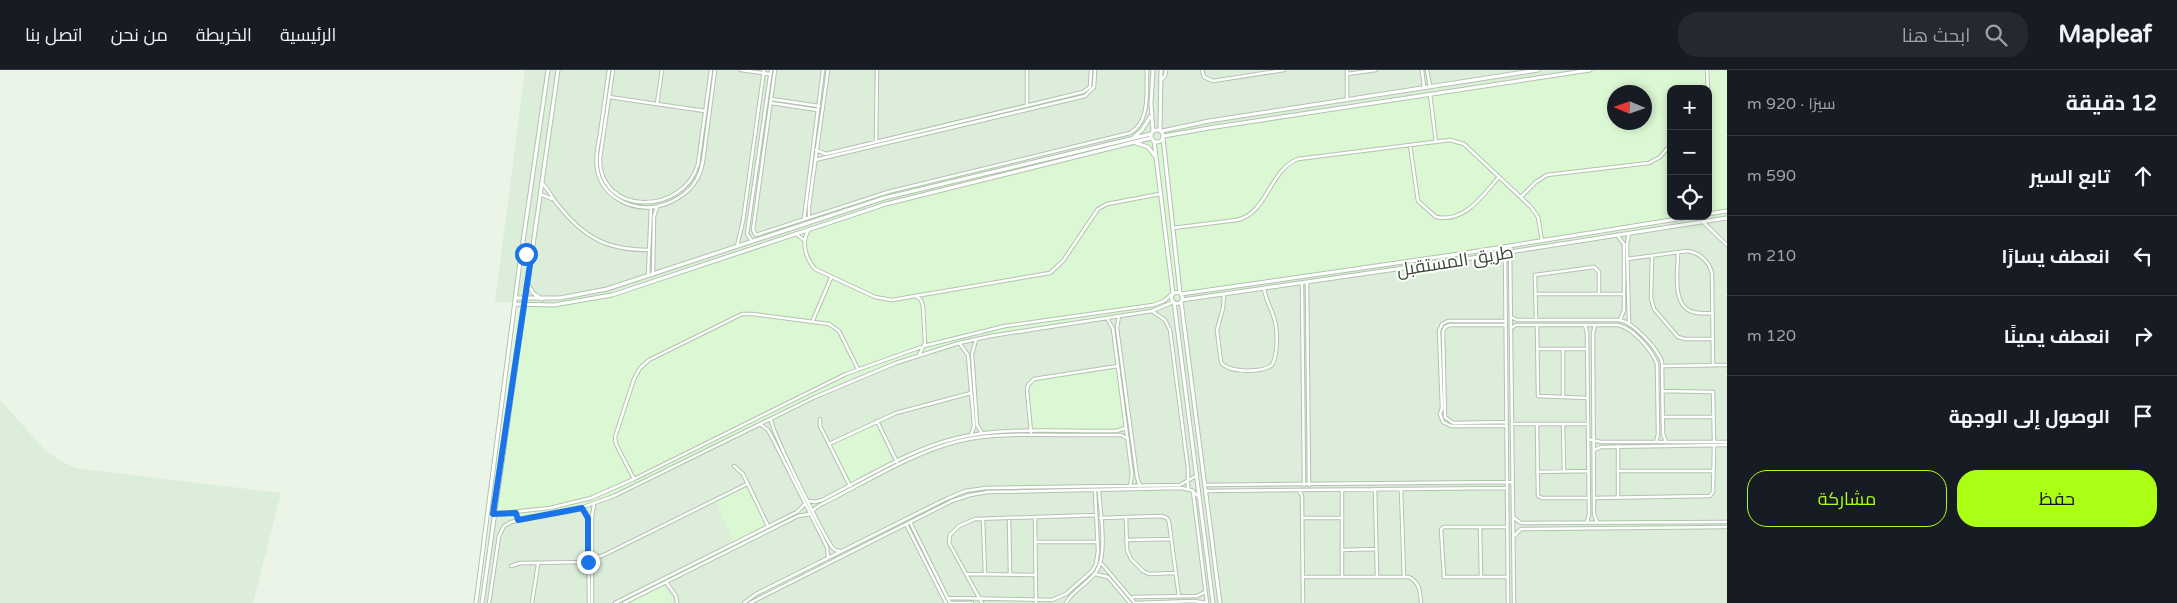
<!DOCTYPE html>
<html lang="ar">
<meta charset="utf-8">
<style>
body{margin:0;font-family:"Varela Round",Cairo,sans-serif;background:#242831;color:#f1f3f6;direction:rtl}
.controls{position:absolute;right:15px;top:15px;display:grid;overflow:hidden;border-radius:10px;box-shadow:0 2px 8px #0003}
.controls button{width:45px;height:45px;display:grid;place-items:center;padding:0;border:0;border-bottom:1px solid #363941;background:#171b24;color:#f1f3f6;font:25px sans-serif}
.compass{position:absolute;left:1607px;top:15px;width:45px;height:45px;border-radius:50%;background:#171b24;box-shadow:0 2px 8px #0003;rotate:272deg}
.stop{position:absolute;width:15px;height:15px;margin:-11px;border:4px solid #1a73e8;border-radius:50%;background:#fff}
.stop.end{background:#1a73e8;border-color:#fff;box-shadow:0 1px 5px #0008}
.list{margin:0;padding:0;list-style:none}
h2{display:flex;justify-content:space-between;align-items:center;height:65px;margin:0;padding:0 20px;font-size:21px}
h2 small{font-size:16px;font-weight:400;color:#9ea1a6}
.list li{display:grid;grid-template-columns:32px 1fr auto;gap:15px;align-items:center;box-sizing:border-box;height:80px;padding:0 20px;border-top:1px solid #363941}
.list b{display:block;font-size:19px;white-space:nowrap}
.list em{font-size:16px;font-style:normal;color:#9ea1a6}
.actions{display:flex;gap:10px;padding:15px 20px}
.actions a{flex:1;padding:11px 0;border:1px solid #abff15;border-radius:20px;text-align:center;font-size:18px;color:#abff15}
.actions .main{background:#abff15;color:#111}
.icon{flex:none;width:28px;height:28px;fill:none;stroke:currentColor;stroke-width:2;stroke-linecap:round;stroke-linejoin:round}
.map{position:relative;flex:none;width:1727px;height:533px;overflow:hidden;direction:ltr}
header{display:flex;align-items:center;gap:30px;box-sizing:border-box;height:70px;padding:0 25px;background:#171b24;border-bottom:1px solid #363941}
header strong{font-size:24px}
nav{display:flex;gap:28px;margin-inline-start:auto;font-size:18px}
.search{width:350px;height:45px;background:#242831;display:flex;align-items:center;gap:12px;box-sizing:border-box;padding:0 18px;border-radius:20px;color:#9ea1a6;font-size:19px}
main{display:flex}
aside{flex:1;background:#171b24}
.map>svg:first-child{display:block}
.residential{fill:#dcedda}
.commercial{fill:#dbf7d3;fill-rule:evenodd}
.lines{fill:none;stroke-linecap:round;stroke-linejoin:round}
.minor-casing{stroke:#b0c4ad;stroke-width:4.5}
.tertiary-casing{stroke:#b0c4ad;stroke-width:5}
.minor{stroke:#fff;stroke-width:2.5}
.tertiary{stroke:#fff;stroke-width:3}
.route{stroke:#1a73e8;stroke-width:6}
.labels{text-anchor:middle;stroke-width:4;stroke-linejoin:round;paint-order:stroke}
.street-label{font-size:18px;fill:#3a4936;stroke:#fff}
</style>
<header>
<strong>Mapleaf</strong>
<div class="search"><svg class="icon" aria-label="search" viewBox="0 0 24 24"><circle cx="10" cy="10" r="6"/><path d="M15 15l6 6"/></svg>ابحث هنا</div>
<nav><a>الرئيسية</a><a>الخريطة</a><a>من نحن</a><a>اتصل بنا</a></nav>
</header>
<main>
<aside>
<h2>12 دقيقة<small>سيرًا · 920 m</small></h2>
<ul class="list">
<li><svg class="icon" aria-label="ahead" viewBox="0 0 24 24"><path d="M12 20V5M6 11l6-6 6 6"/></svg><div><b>تابع السير</b></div><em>590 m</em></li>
<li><svg class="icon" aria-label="left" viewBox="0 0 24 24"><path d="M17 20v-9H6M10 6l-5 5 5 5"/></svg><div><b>انعطف يسارًا</b></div><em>210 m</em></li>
<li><svg class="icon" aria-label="right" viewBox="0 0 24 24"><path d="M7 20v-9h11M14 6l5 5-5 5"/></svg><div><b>انعطف يمينًا</b></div><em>120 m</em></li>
<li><svg class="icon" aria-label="arrive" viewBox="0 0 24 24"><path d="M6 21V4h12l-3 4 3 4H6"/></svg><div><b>الوصول إلى الوجهة</b></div></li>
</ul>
<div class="actions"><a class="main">حفظ</a><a>مشاركة</a></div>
</aside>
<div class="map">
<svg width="1727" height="533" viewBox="0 0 1727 533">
<rect width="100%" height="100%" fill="#eaf5e8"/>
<path class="residential" d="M525,0H1602L1208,60L886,132L606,224L545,233L495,232Z
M1727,144V533H480L491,446L515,447L568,440L598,431L843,311L892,292L970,267L1154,238L1175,227L1507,179Z
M0,330L45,380L59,390L76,398L281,423L253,533H0Z"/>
<path class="commercial" d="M1602,0H1727V144L1507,179L1176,227L1154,238L970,267L892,292L843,311L598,431L568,440L537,444L515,447L491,446L519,232L545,233L606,224L886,132L1208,60ZM1671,19H1708V146H1671ZM1614,22H1644V52H1614Z
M1120,298L1128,363L1032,364L1029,322L1034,311Z
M876,354L894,396L853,416L832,375Z
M747,417L768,458L735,475L716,432Z
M662,512L673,533H620Z"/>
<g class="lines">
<g class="minor-casing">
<path id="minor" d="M609,0C606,21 603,43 600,64C598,75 595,87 597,98C601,125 628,140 654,137C671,134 689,124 697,109C704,97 704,81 706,68C709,45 712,23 715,0
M613,0L600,88C599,147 684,145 698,94L711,0
M741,0L770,4
M775,0L753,160L756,165L888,122L1130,63C1151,51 1146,21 1147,0
M1027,0V36
M1202,0L1204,7L1213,11L1284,0
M1347,0V30
M1422,0L1424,17
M1427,0L1430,16
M1707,0L1708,19
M1347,4L1376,0
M1161,10L1165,6L1166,0
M1430,24L1436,72
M609,27L705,41
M771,29L819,36
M771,33L818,40
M657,34L662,0
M876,72L877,0
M1410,75L1418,131L1436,147C1465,153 1482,126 1499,107
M816,80L826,84L1083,22L1090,17L1091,0
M815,90L1085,26L1094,17L1095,0
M542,113C549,120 552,128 558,135C584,168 607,180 649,180
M540,124L552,129
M1521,127L1536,112L1547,105L1649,93L1660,87L1671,74
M809,147V136L828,0
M804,149L823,0
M1703,152L1727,175
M1173,158L1237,150C1268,143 1269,100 1298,89L1450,70L1464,74L1531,137L1538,147L1542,171
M808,161C801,173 806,189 815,199L875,227L892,230L1050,203L1063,191L1098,139L1107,134L1160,124
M1629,163L1627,174L1629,253
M796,164L804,170
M1617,165L1624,174V240L1620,250
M752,171L747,164L771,0
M737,176L743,151L764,0
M1510,176L1514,533
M1505,177L1508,533
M1678,182C1678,199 1671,236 1693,242C1699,244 1706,243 1713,243
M1652,186L1651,228L1654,239L1678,267L1685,269H1713
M1627,189L1687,181C1699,182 1710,192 1712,204L1713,295
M653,205L654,146L657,137
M648,206L651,137
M1307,213L1309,415
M1302,214L1304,415
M1536,224H1624
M1224,225L1223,238L1217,260L1221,292C1228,303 1262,303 1272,295C1278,284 1278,260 1274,248C1271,238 1266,230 1264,219
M916,226L921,230L923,236L925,273L919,285
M1152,241L1165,250L1170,260L1188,399V419
M1119,246L1117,258L1137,407L1140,416
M1511,247L1517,250H1620C1634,253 1658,279 1662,292L1663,364L1666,372
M1107,248L1113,259L1132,404L1130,416
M813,250L831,208
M1536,250L1535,205L1594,197L1599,202V224
M1506,255H1450L1445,257L1443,262L1445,347L1453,353L1506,352
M1537,255L1538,326L1588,328
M1585,255L1587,263L1589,444L1587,452
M1595,255L1593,263L1594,444L1597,452
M1511,258L1516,255H1618C1633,258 1652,280 1657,294L1658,364L1656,372
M976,270L972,284L977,355L982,363
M960,274L968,285L974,356L971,365
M1537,279H1587
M1663,296L1727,295
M1663,321L1713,322L1714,372
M1563,327V279
M1663,347H1714
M820,349V356L850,416
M771,350C772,362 823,464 832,477C835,480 835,480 839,481
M877,351L897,392
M760,354L768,360L773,369L827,477L828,487
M1511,354H1588
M1537,354L1538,426L1542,428H1589
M1563,354L1564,402
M1505,356H1451L1443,352L1440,344L1442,338L1439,261L1442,254L1448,251H1506
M1031,362L1027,320L1028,315L1034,309L1118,296
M1588,369L1601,372H1727
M829,374L896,343L971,323
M1594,380L1601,377L1727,375
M734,396L743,404L768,456
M1618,401H1713
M1537,402L1588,401
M634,409L616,374L615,367L634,309L640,298L649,290L742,244H753L829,254L839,261L858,299
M1205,415L1512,412
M1375,419L1377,507
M1401,419L1404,507
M1299,420L1302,426L1303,533
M1342,420V507
M1193,421L1207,533
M1206,421L1507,418
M1618,427V376
M1594,428L1710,426L1713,422L1714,376
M809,431L815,432L822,430C864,409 909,380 953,369C1002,356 1066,362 1116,361L1126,358
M582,438L588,450L589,533
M813,440L820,435C863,414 913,382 959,371C1001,361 1061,366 1105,365H1121L1128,369
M493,444L550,438L591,428L634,409L846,304L924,276L1005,256L1153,235L1164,231L1172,224
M1035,447L1036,533
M1126,447L1127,480L1131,489L1143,501L1149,504L1175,503
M1513,447L1521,453L1727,452
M1009,448L1010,504
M1100,448L1161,446L1167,448L1169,452L1179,527
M1302,448H1342
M983,449L985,504
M910,452L950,533
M906,454L946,533
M1480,457L1481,507
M1514,466L1521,459L1727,457
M1126,470L1171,469
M1036,472H1098
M1342,480L1376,479
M592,489L604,485L747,414
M1102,494L1135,533L1194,531L1207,533
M511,496L520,493L589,492
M966,504L1036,505
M1095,504L1108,507L1130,533
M1303,507H1409C1420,513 1420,521 1421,533
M1507,507H1444L1441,459L1444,457H1507
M666,512L676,526L677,533
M1133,527L1197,526L1205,522
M948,528L1052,530L1066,524L1092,501L1096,494L1098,481L1095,421
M489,533L499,466L504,456L511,452L572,441L614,426L815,327L896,293L959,273L991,266L1152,241L1173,232
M532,533L538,494
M592,533V446L594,435
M615,533L797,442L805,434
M624,533L798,446L810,444
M744,533L756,524L946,429L965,421L986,418L1180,415L1196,406
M750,533L952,431L970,425L988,422L1181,418L1191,420L1198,426
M950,533H972
M982,533L949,473L950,465L959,456L975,449L1096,445
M1066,533C1073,520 1088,514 1096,502C1108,486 1100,441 1099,421"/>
</g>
<g class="tertiary-casing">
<path id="tertiary" d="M1153,0L1151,34L1153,62
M1151 66a6 6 0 1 1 12 0a6 6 0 1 1-12 0Z
M1160,60L1161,0
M1162,61L1209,51L1538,0
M1164,66L1209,58L1590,0
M1134,67L1142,60L1150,47
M1163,68L1180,223
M1154,71L1173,224
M1136,73L1148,77L1155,86
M1708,144L1727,141
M522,180L526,184L532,181
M528,214L533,223L542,229
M1171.5 228a5.5 5.5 0 1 1 11 0a5.5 5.5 0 1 1-11 0Z
M1181,224L1459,184L1696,146
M516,228H560L607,219L884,128L1151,64
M1182,230L1459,190L1727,148
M1181,231L1220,533
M1174,232L1213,533
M515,234L554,235L612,225L886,134L1151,68
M476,533L520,192L548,0
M482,533L558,0"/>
</g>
<use href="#minor" class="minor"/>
<use href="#tertiary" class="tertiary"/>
</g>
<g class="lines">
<path class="route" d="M526,184L532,181L493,444L516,443L518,450L582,438L588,448V492"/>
</g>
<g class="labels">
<g class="street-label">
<text transform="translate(1455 191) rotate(-9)" y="6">طريق المستقبل</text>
</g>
</g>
</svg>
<div class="controls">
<button>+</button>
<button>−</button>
<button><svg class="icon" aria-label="locate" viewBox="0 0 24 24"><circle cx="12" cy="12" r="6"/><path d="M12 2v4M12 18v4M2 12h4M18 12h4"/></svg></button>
</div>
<svg class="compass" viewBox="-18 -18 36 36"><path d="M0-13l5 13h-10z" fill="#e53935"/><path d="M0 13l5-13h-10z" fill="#9ea1a6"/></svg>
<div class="stop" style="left:526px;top:184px"></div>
<div class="stop end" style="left:588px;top:492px"></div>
</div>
</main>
